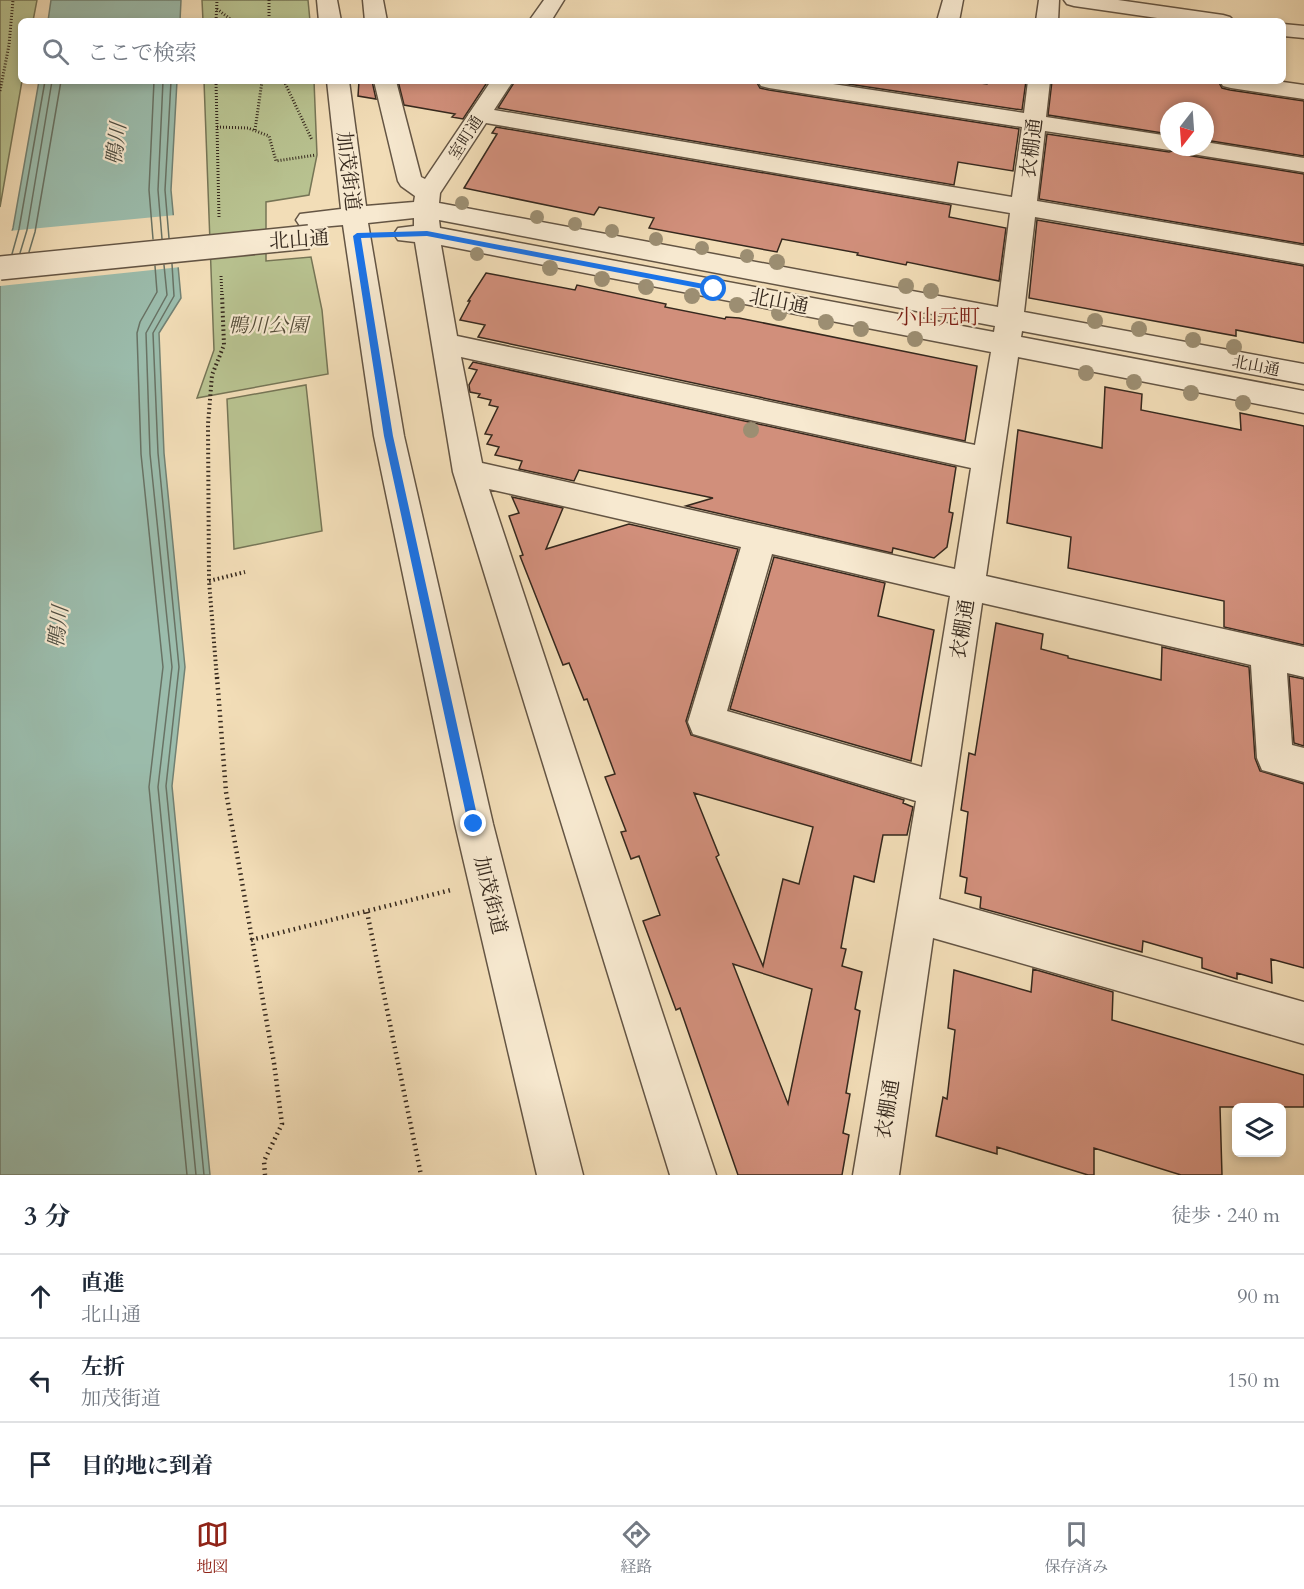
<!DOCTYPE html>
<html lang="ja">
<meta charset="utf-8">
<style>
body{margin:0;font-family:Cardo,"Noto Serif JP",serif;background:#f6f6f7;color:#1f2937}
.controls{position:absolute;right:18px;bottom:18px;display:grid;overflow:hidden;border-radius:9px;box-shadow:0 3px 9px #0003}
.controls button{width:54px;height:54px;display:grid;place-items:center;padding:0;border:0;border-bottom:2px solid #e0e1e3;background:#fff;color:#1f2937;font:30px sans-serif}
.compass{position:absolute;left:1160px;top:102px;width:54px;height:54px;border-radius:50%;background:#fff;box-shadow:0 3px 9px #0003;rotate:197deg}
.stop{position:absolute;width:18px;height:18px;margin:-14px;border:4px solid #1a73e8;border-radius:50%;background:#fff}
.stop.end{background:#1a73e8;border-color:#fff;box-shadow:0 2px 6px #0008}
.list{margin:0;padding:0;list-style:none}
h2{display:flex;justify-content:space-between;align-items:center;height:78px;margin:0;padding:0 24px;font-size:26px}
h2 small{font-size:20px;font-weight:400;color:#747a83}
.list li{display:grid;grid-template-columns:39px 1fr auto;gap:18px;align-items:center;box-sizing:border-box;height:84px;padding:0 24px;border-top:2px solid #e0e1e3}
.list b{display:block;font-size:22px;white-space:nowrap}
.list p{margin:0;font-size:20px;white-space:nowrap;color:#747a83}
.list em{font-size:20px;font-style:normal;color:#747a83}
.icon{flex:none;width:33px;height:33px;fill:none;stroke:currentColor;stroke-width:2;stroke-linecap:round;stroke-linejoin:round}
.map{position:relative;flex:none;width:1304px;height:1175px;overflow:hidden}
.search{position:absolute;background:#fff;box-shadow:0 3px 9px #0003;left:18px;right:18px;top:18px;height:66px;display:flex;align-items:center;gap:15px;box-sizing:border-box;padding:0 21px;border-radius:9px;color:#747a83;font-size:22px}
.sheet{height:330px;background:#fff}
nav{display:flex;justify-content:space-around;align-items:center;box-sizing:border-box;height:84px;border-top:2px solid #e0e1e3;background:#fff;font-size:16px;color:#747a83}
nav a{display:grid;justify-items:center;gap:3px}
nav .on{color:#8f2418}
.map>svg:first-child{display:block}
.green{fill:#b8c290;stroke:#767556;stroke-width:1.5}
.water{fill:#9bbcac;stroke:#728173;stroke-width:1.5}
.pier{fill:#f2ddb7}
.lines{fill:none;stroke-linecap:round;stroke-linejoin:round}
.shore{stroke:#687264;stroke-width:1.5}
.building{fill:#d18f7b;stroke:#35281d;stroke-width:1.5;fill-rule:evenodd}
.minor-casing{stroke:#645544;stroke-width:3}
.path-far2{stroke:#35281d;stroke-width:3;stroke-dasharray:1 2;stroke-linecap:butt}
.path-far1{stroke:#35281d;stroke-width:4;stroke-dasharray:1.5 3;stroke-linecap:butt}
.path{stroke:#35281d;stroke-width:4.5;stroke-dasharray:1.5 4;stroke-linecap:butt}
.minor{fill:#f7e9d0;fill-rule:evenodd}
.minor-bridge-casing{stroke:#645544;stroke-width:26;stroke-linecap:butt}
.minor-bridge{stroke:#f7e9d0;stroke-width:23}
.tree{fill:#9c8e72}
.route{fill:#1a73e8}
.labels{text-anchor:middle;stroke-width:4.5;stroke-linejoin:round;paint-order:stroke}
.far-street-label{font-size:16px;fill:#35281d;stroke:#f7e9d0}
.street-label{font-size:20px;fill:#35281d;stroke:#f7e9d0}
.park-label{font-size:20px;font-style:italic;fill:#564e3a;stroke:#f7e9d0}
.water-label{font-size:21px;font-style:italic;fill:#4e4d41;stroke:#f7e9d0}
.neighbourhood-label{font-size:21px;fill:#7a1f14;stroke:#f7e9d0}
</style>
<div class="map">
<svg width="1304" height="1175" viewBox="0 0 1304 1175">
<rect width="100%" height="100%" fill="#f2ddb7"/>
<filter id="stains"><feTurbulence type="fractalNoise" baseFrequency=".00333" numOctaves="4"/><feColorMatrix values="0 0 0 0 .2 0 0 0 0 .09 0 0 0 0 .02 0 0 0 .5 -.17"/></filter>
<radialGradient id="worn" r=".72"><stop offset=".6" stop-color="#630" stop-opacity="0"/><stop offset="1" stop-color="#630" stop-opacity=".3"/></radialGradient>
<path class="green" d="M0,0H37L33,21H21L22,81L0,207Z
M202,0H308L310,21H203Z
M204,81H314L317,155L309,195L266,202V261L311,257L322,310L328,374L197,398L214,350Z
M306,385L322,531L234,549L227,399Z"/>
<path class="water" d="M51,0H181L180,21H48Z
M39,81H177L171,190L181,298L159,333L164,453L185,667L172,786L210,1175H0V271L13,228Z"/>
<path class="pier" d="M176,215L181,267L0,286V261L9,231Z"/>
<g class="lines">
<path class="shore" d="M169,238L165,190L171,81
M153,239L149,190L154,81
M162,239L158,190L163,81
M29,252L35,232L61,81
M20,253L27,230L52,81
M12,254L19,229L45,81
M172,264L174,296L153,333L158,453L179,667L166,786L204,1175
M164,265L167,295L146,333L150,454L172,667L158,787L196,1175
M155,266L157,292L140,322L137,333L141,454L163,667L149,787L187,1175"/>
</g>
<path class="building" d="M359,81H372L376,99L358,96Z
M398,81H488L463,119L452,117L455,114L404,105Z
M515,81H756L760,88L769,90L1019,129L1013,171L958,162L954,185L498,108Z
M828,81H966L987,84L988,81H1026L1022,110Z
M1052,81H1218L1222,88L1230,90L1304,101V156L1205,140V111H1169V134L1048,115Z
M496,127L951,205L949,217L1006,228L999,281L907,262L906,265L857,255L858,253L782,239L777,252L649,228L654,218L599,207L594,215L464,188L497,134L492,133Z
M1047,134L1169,152L1179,149L1183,154L1192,156L1304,174V244L1039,199Z
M1037,220L1304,266V343L1236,330V336L1029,298Z
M486,273L575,290L577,285L666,304L665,307L725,319L726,317L739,318L977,366L965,441L478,337L485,325L460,320L470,301H468Z
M473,362L956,467L949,512L953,513L947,547L934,558L893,548L892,553L686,506L713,498L579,470L574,481L519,469L522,461L495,455L499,447L487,444L492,435L485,434L498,407L489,405L491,400L478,397L480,394L470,392L469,385L477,370L469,368Z
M1105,387L1142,394L1141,410L1241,430L1240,413L1304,426V645L1224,627V601L1068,568L1071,537L1007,523L1018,430L1102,448Z
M512,497L563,508L546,549L629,524L738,549L686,721L691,735L904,800L903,803L913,807L907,835H883L874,882L854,876L841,948L846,949L842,966L862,972L855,1009L860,1011L846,1093L850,1094L843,1133L849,1135L842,1175H738L680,1008L676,1010L643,921L660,915L639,856L631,859L621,832L626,831L605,777L615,774L587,699L584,700L569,663L563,665L520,556L523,555L509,516L519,513ZM694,793L813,827L799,884L783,879L763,966L716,857L719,855ZM733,964L812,989L788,1104Z
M774,557L885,583L878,616L934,630L911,761L730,709Z
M996,623L1043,634L1041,649L1068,656V658L1161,680L1162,647L1249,667L1255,758L1260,771L1304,784V968L1271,959L1272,983L1237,973V979L1202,968V958L1143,941L1142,952L980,908L981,897L965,893L967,878L960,876L968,812L961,810L969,753L975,755Z
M1289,676L1304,679V746L1294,743Z
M1033,969L1113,992L1112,1020L1304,1075V1107H1220L1222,1175H1181L1094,1148V1175H1088L997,1147V1154L936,1136L943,1097L947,1099L955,1030L948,1028L954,970L1031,992Z"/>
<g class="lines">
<g class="minor-casing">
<path id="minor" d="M317,0H337L341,21H319Z
M363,0H383L387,21H365Z
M544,0H564L551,21H529Z
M943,0H963L959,21H937Z
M1039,0H1059L1058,21H1036Z
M1064,0H1118L1223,15L1230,17L1234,21H1178L1074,6L1067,4Z
M1283,24L1304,26V38L1283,36Z
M327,81H349L366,206L414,202L415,196L401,186L398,181L374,81H396L421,177L425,179L491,81H513L494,110L1012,197L1022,127L769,88L761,86L758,81H813L1024,113L1028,81H1050L1046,117L1169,136V147H1178L1169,150L1045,131L1037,201L1304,246V264L1035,217L1024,312L1304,364V384L1022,331L1021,337L1304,391V413L1018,357L986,576L1304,647V677L1287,673L1292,745L1304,748V782L1262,770L1257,758L1251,665L982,603L939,899L1304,1002V1044L933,938L899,1175H853L916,801L693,734L688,722L741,547L489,489L716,1175H670L453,472L415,242L398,240L394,234L398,228L414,226V218L368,223L404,436L493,824L583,1175H537L455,824L374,436L343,225L309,228L300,226L296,220L300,214L341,209ZM486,123L1010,213L998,307L439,203L440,193ZM439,220L995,326L994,332L440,228ZM441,245L991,352L975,445L457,336ZM461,357L971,468L955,569L482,463ZM772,554L950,596L922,767L727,711Z
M1220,81H1276L1304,85V99L1231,88L1223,86Z
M1205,142L1304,158V172L1192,154L1184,152L1180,147H1205Z"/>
</g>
<path class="path-far2" d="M269,0V21
M217,9L233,21
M216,21L217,0
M216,81L219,217
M284,81L312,140
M0,91L9,45L13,0
M217,127L248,128L269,136L276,161L316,155
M255,130L262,81
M221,276L222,296"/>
<path class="path-far1" d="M209,581L245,572
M217,679L209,581L208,424L212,375L224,345L222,294"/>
<path class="path" d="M217,677L226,792L274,1063L282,1124L264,1161L265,1175
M367,912L421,1175
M251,940L451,890"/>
<use href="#minor" class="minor"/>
<g class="minor-bridge-casing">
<path id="minor-bridge" d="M0,268L309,237"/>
</g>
<use href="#minor-bridge" class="minor-bridge"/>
</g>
<g class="tree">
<circle cx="462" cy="203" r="7"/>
<circle cx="537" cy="217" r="7"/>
<circle cx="575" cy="224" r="7"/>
<circle cx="612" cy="231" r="7"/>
<circle cx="656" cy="239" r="7"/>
<circle cx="702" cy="248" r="7"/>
<circle cx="477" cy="254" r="7"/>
<circle cx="747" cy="256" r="7"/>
<circle cx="777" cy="262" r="8"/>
<circle cx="550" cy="268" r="8"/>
<circle cx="602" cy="279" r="8"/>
<circle cx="906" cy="286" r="8"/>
<circle cx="646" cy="287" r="8"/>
<circle cx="931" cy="291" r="8"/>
<circle cx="692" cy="296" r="8"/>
<circle cx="737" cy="305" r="8"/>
<circle cx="779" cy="313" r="8"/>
<circle cx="1095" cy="321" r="8"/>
<circle cx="826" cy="322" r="8"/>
<circle cx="861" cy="329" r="8"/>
<circle cx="1139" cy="329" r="8"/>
<circle cx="915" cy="339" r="8"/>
<circle cx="1193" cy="340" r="8"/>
<circle cx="1234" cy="347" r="8"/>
<circle cx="1086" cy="373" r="8"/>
<circle cx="1134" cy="382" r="8"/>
<circle cx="1191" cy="393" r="8"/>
<circle cx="1243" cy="403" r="8"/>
<circle cx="751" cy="430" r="8"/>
</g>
<path class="route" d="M427,231L714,286L718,289L714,291L427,236L361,238L393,436L479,824L474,830L468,824L384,436L353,236L357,233Z"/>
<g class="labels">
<g class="far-street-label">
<text transform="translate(465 137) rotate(-57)" y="6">室町通</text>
<text transform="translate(1256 365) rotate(11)" y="6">北山通</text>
</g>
<g class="street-label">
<text transform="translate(1031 148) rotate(-83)" y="7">衣棚通</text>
<text transform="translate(349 171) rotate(83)" y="7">加茂街道</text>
<text transform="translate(299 239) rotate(-4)" y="7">北山通</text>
<text transform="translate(779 301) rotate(11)" y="7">北山通</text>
<text transform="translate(962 629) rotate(-81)" y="7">衣棚通</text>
<text transform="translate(491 895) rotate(76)" y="7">加茂街道</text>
<text transform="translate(887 1109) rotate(-81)" y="7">衣棚通</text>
</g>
<g class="park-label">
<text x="268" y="332">鴨川公園</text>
</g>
<g class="water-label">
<text transform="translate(116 144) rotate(-83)" y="7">鴨川</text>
<text transform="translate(58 627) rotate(-83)" y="7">鴨川</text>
</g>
<g class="neighbourhood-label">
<text x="938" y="324">小山元町</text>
</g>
</g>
<rect width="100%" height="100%" filter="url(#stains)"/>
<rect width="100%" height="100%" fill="url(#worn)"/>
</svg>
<div class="controls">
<button><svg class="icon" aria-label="layers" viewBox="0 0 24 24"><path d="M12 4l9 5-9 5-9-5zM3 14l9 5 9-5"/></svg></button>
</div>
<svg class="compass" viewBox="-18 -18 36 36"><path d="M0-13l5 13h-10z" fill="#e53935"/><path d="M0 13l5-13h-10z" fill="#747a83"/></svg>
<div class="stop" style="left:714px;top:289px"></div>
<div class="stop end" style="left:474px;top:824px"></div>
<div class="search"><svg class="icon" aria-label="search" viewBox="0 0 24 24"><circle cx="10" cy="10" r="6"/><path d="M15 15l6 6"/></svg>ここで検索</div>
</div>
<section class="sheet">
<h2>3 分<small>徒歩 · 240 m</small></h2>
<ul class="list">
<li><svg class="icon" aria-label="ahead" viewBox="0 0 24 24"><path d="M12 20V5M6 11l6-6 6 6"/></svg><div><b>直進</b><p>北山通</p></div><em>90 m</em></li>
<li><svg class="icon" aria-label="left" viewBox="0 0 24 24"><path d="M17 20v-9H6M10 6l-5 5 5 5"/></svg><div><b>左折</b><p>加茂街道</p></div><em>150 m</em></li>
<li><svg class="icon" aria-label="arrive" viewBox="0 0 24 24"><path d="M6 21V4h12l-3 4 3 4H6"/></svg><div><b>目的地に到着</b></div></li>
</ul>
</section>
<nav>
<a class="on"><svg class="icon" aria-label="map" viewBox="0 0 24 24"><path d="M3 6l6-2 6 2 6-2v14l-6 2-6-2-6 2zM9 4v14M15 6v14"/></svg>地図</a>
<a><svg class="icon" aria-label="directions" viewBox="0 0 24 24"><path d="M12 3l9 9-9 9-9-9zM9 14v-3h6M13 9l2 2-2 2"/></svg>経路</a>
<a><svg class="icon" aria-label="saved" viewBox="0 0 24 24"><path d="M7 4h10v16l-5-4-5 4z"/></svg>保存済み</a>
</nav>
